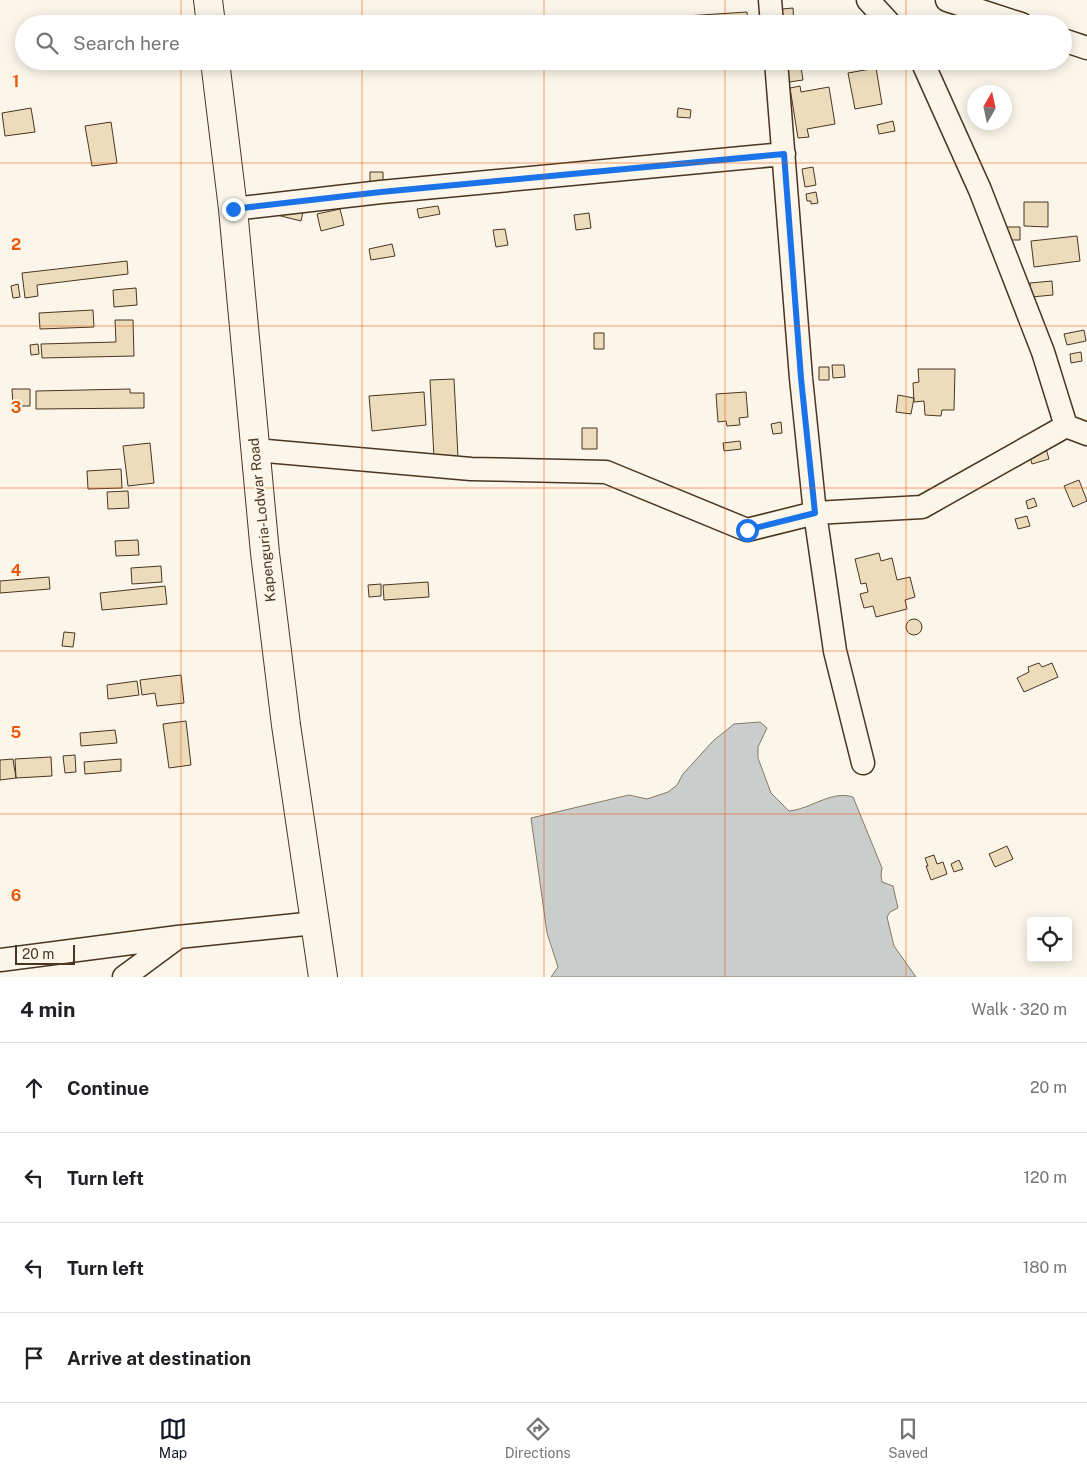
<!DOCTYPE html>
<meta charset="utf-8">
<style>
body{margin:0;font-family:"Public Sans",sans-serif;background:#f6f6f6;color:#202124}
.controls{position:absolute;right:15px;bottom:15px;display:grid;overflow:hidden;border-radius:5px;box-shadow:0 2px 12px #0003}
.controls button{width:45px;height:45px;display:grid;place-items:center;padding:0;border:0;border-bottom:1px solid #e0e0e0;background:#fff;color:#202124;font:25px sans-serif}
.compass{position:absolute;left:967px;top:85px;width:45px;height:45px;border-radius:50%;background:#fff;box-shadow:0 2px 12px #0003;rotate:9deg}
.scale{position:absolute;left:15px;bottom:12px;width:60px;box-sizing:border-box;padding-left:5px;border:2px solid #4a3520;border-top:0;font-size:14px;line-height:18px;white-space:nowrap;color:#4a3520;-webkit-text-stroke:4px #fbf6e9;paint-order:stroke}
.stop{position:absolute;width:15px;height:15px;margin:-11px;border:4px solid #1a73e8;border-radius:50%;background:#fff}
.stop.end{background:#1a73e8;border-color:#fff;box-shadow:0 1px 5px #0008}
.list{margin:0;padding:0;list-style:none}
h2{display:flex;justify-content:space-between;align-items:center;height:65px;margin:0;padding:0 20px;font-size:21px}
h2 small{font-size:16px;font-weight:400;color:#757577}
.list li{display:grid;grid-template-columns:32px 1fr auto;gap:15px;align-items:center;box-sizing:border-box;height:90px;padding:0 20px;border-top:1px solid #e0e0e0}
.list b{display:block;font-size:19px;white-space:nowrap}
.list em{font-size:16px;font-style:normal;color:#757577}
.icon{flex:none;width:28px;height:28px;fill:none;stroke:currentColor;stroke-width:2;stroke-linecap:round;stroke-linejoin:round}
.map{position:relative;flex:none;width:1087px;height:977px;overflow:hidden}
.search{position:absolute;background:#fff;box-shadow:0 2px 12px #0003;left:15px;right:15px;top:15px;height:55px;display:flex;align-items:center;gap:12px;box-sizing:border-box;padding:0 18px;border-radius:28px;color:#757577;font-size:19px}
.sheet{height:425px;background:#fff}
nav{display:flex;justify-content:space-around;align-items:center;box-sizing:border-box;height:70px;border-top:1px solid #e0e0e0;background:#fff;font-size:14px;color:#757577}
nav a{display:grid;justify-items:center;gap:2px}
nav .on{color:#111827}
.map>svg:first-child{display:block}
.water{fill:#c9cecd;stroke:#887966}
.building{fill:#ecdcbc;stroke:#4a3520}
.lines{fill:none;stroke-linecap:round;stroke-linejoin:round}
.minor-casing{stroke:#4a3520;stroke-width:25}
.highway-casing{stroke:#4a3520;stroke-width:30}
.minor{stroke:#fbf6e9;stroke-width:22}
.highway{stroke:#fbf6e9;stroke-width:28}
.route{stroke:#1a73e8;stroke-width:6}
.grid{fill:none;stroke:#e8590c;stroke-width:1;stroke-opacity:0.55}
.labels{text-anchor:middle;stroke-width:4;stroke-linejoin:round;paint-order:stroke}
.street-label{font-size:14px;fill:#4a3520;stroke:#fbf6e9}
.grid-label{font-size:16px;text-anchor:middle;font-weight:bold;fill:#e8590c;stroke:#fbf6e9;stroke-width:4;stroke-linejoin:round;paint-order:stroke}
</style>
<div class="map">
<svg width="1087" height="977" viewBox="0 0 1087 977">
<rect width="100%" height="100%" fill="#fbf6e9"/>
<path class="water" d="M760,722L767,728L758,747V758L771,793L789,811C811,809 831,790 853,797L882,868L881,875L882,882L893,886L898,908L890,912L887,917L894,946L916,977H551L558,967L547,933L531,818L629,795L647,799L668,792L677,785L683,774L713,741L734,724Z"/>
<path class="building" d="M793,8L794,24H783L782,9Z
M747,12L748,24H640V19Z
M786,61H800L803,80L789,82Z
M876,68L882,104L855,109L848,73Z
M800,86L801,92L829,87L835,124L807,129L809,137L798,138L790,88Z
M31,108L35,132L5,136L2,113Z
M678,108L691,110L690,118L677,117Z
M893,121L895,131L879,134L877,125Z
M111,122L117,163L92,166L85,126Z
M813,167L816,185L805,187L802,169Z
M370,172H383V182L370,183Z
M816,192L818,203L811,204V201H807L806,194Z
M1024,202H1048V227L1024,226Z
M280,206L303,212L301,221L277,215Z
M438,206L440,214L419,218L417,209Z
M340,209L344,225L321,231L317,214Z
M589,213L591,228L576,230L574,215Z
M1006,227H1020V240H1006Z
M505,229L508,245L496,247L493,230Z
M1077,236L1080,261L1034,267L1031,241Z
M392,244L395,256L371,260L369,249Z
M127,261L128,274L37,285L38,296L25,298L22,273Z
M1052,281L1053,295L1031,297L1030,283Z
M18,284L20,297L13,298L11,286Z
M136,288L137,305L114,307L113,290Z
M93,310L94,327L40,329L39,313Z
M115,320H133L134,356L42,358L41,344L116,342Z
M1084,330L1086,341L1067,345L1064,334Z
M594,333H604V349H594Z
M38,344L39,354L31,355L30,345Z
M1081,352L1082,361L1071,363L1070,354Z
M832,365H844L845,377L833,378Z
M819,367H829V380H819Z
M918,369H955L954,410H942L941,416L925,415L924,401L914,402L913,383L919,382Z
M454,379L458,457L434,458L430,380Z
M12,389H30V406H13Z
M130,389V393H144V408L36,409V391Z
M424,392L426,425L372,431L369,396Z
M746,392L748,417L739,418L740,425L727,426L726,421L718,422L716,394Z
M898,395L914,398L911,414L896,412Z
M781,422L782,433L773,434L771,424Z
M582,428H597V449H582Z
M740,441L741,449L724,451L723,443Z
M150,443L154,483L128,486L123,446Z
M1045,445L1049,459L1032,464L1028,450Z
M121,469L122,488L88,489L87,471Z
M1079,480L1087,501L1073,507L1064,486Z
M128,491L129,508L108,509L107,492Z
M1034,498L1037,506L1028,509L1026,501Z
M1027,516L1030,526L1018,529L1015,519Z
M138,540L139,555L116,556L115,541Z
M879,553L881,561L892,558L897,580L910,577L915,597L905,600L907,609L876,617L873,606L864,608L860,594L868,592L866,583L861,584L855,559Z
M161,566L162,582L132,584L131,568Z
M49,577L50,589L0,593V581Z
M428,582L429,597L384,600L383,585Z
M381,584V596L369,597L368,585Z
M165,586L167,604L102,610L100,593Z
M906 627a8 8 0 1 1 16 0a8 8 0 1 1-16 0Z
M64,632L75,633L73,647L62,646Z
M1039,663L1042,667L1052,663L1058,677L1024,692L1017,678L1029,672L1028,667Z
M181,675L184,703L157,706L155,693L142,695L140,680Z
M137,681L139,695L108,699L107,685Z
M186,721L191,765L169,768L163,724Z
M115,730L117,743L81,746L80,733Z
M75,755L76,772L65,773L63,756Z
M51,757L52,776L16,778L15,759Z
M13,759L16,778L0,780V760Z
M121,759V771L85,774L84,762Z
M1007,846L1013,859L995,867L989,854Z
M934,855L937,864L943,862L947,874L931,880L926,866H928L925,858Z
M959,860L963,869L954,872L951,864Z"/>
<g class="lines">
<g class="minor-casing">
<path id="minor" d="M770,0L772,24
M868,0L890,24
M947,0L1021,24
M1063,40L1087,48
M776,61L801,378L815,513L835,651L863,763
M922,61L980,190L1043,352L1066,426
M233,209L381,192L784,154
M1066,426L1087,434
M255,450L471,469L606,472L747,530L815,513L922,507L1066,426
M0,960L178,937L315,923
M124,977L177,938"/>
</g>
<g class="highway-casing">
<path id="highway" d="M208,0L211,24
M215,61L233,209L265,553L286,725L323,977"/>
</g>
<use href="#minor" class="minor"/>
<use href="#highway" class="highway"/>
</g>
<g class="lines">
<path class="route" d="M233,209L381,192L784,154L801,378L815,513L747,530"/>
</g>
<path class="grid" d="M181,0V24M362,0V24M544,0V24M725,0V24M906,0V24M181,61V977M362,61V977M544,61V977M725,61V977M906,61V977M0,163H1087M0,326H1087M0,488H1087M0,651H1087M0,814H1087"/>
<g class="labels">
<g class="street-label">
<text transform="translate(262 520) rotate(-96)" y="5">Kapenguria-Lodwar Road</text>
</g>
</g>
<g class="grid-label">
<text x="16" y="87">1</text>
<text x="16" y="250">2</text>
<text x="16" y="413">3</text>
<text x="16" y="576">4</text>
<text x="16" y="738">5</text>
<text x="16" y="901">6</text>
</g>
</svg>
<div class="controls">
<button><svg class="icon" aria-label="locate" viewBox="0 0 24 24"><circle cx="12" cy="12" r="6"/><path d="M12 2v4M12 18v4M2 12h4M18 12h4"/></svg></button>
</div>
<svg class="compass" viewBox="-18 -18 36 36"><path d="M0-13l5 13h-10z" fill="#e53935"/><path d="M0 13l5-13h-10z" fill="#757577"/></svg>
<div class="scale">20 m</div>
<div class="stop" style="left:747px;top:530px"></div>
<div class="stop end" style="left:233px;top:209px"></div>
<div class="search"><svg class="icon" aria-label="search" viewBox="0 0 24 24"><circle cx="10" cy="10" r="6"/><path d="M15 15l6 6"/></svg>Search here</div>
</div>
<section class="sheet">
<h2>4 min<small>Walk · 320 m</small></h2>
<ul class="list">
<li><svg class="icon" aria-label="ahead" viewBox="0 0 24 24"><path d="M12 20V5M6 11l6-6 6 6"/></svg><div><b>Continue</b></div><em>20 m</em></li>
<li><svg class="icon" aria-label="left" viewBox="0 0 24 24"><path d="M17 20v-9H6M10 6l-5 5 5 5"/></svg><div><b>Turn left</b></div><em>120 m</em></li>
<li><svg class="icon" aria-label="left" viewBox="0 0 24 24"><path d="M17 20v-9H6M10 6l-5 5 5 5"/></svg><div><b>Turn left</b></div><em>180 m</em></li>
<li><svg class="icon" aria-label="arrive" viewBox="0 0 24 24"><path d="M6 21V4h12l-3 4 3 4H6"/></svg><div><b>Arrive at destination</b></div></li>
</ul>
</section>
<nav>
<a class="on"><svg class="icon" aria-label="map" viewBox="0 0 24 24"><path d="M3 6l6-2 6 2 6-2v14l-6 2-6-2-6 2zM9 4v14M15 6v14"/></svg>Map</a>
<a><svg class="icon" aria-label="directions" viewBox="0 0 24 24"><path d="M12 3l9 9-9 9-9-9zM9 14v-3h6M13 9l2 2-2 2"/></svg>Directions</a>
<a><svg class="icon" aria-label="saved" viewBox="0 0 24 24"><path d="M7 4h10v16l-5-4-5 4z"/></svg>Saved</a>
</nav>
